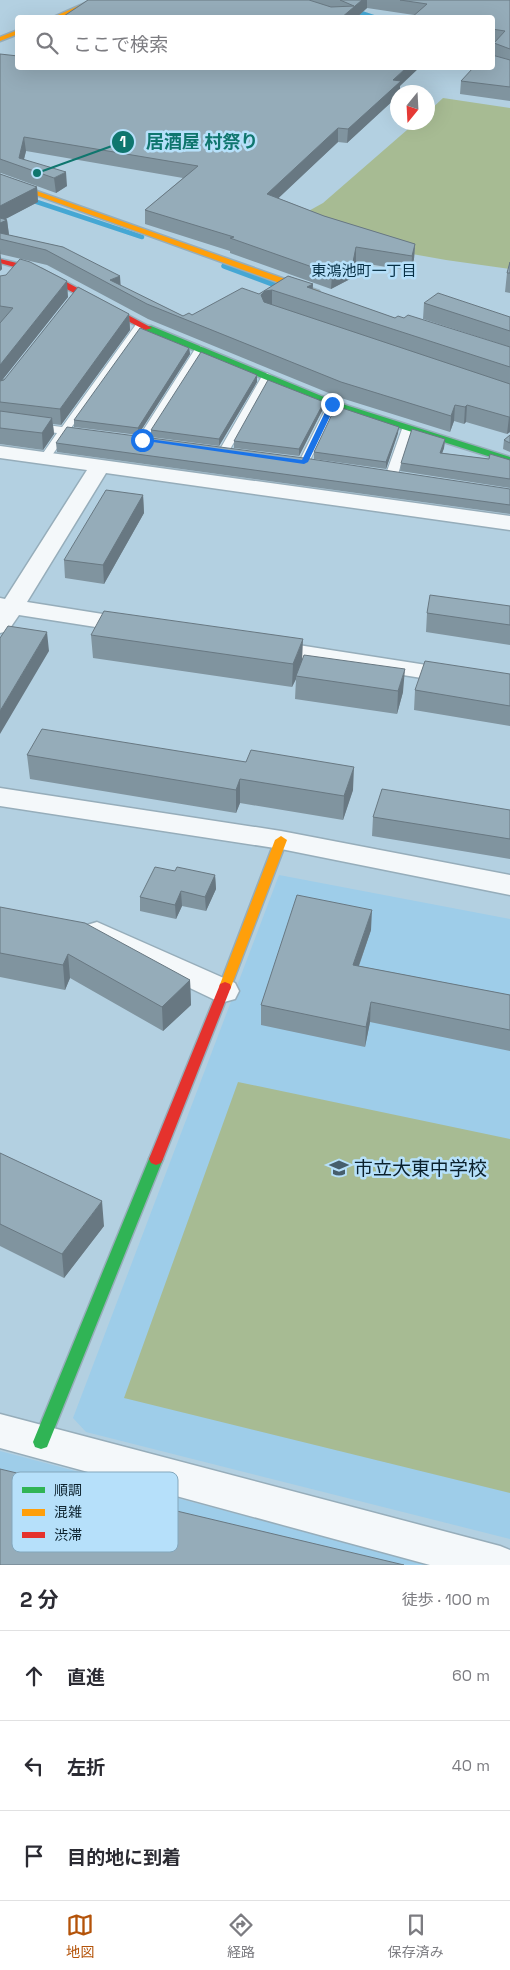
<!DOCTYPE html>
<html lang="ja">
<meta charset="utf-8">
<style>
body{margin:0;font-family:"Space Grotesk","Noto Sans JP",sans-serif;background:#f2f2f3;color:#2b2b33}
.compass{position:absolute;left:390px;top:85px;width:45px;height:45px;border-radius:50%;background:#fff;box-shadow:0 5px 20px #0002;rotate:198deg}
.stop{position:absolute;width:15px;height:15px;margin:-11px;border:4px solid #1a73e8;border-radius:50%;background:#fff}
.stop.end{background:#1a73e8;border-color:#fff;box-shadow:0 1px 5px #0008}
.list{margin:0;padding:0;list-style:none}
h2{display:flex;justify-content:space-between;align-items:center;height:65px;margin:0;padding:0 20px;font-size:21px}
h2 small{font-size:16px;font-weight:400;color:#7c7c81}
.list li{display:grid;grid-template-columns:32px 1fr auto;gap:15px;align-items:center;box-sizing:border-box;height:90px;padding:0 20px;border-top:1px solid #e1e1e2}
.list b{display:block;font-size:19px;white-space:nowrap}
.list em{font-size:16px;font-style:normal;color:#7c7c81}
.icon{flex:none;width:28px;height:28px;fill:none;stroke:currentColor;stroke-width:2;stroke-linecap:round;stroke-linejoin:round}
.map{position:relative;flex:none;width:510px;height:1565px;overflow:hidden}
.search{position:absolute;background:#fff;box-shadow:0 5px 20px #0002;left:15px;right:15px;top:15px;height:55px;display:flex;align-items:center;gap:12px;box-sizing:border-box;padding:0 18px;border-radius:5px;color:#7c7c81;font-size:19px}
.sheet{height:335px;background:#fff}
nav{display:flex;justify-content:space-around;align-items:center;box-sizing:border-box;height:70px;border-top:1px solid #e1e1e2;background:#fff;font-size:14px;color:#7c7c81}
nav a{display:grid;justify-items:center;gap:2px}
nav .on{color:#b45309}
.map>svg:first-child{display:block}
.built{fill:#9ecde9}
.green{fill:#a7bb93}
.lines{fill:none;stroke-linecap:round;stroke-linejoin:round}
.stream-far1{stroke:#45a7d4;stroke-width:4.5}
.stream{stroke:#45a7d4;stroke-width:5.5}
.lane-casing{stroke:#96adba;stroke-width:2}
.street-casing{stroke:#96adba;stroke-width:3}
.fast-casing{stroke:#96adba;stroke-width:3}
.slow-casing{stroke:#96adba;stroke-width:3}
.jam-casing{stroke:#96adba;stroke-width:3}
.lane{fill:#f4f8fa;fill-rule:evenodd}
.street{fill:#f4f8fa;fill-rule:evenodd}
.fast{fill:#30b455;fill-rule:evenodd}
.slow{fill:#ff9f0a;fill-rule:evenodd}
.jam{fill:#e5322d;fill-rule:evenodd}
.wall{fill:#80949f}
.shaded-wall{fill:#687882}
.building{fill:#95acb9;stroke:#687882}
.route{fill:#1a73e8}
.labels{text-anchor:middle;stroke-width:5;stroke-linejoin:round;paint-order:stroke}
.far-neighbourhood-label{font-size:15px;fill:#062f44;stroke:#b6e0fa}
.near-poi-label{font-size:19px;fill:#0b212d;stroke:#b6e0fa;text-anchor:start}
.key{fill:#b6e0fa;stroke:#83a7bc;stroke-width:1}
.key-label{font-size:14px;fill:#0b212d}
.leader{fill:none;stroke:#0f766e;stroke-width:2}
.callout-dot{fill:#0f766e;stroke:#b6e0fa;stroke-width:2}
.mark-label{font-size:15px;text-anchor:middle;font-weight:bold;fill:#fff}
.callout-label{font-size:18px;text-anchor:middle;font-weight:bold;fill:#0f766e;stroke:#b6e0fa;stroke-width:5;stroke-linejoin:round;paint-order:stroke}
</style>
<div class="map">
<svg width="510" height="1565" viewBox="0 0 510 1565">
<rect width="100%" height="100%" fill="#b3d0e1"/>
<path class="built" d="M279,875L510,919V1539L86,1432L73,1418Z
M0,1451L429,1565H0Z"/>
<path class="green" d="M443,98L510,108V269L446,260L401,252L296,218L323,203L415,123L428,122V112Z
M238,1082L510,1139V1493L124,1398Z"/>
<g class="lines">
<path class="stream-far1" d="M352,10L376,18
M28,199L142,237"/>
<path class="stream" d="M224,266L283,288"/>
<g class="lane-casing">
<path id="lane" d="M140,322L145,325L71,428L87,431V435L67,434L48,461L44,462L39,459L57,433L0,425V419L62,427L137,323Z
M200,346L205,349L147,440L142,443L138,442L137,440L195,349Z
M267,373L272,376L229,451L228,453H220L219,451L262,376Z
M333,401L338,404L308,464H300L299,462L328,404Z
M407,426L412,429L398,474L396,476H388L386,474L402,429Z"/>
</g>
<g class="street-casing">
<path id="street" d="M0,446L510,516V530L106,473L27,602L134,619L142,621L146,626L142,631L134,633L19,615L8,631L0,633V598L5,599L87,470L0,458Z
M266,640L510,678V692L258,652L254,647L258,642Z
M0,788L281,831L510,875V895L281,849L0,806Z
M97,922L235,983L239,991L235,999L224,1002L213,999L87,939L83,932L87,925Z
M0,1414L500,1546L510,1550V1565H430L0,1448Z"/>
</g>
<g class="fast-casing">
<path id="fast" d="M145,326H151L336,402L510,457V463L330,406L145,330Z
M156,1153L161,1155L163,1159L49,1442L47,1447L41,1449L35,1447L33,1442L149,1159L151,1155Z"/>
</g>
<g class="slow-casing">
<path id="slow" d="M92,0H100L60,18H51Z
M18,30V34L0,41V37Z
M0,178L319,291L320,293L313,295L0,182Z
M281,836L287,840L231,987L230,990H220L219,987L275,840Z"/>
</g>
<g class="jam-casing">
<path id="jam" d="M0,259L42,269L152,328L145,330L36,273L0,263Z
M225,982L230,984L231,987L163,1159L161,1163L156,1165L151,1163L149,1159L219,987L220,984Z"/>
</g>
<use href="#lane" class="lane"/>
<use href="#street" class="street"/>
<use href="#fast" class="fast"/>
<use href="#slow" class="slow"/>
<use href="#jam" class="jam"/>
</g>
<path class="wall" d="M88,0H510V101L460,94L461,81L493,56L495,43L492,42V18L414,15L367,8L356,18H61Z
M0,54L18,68L400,86V92H398V96L347,143L338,142L278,198L324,216L415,244L414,259L411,271L356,262L352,278L331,289L230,253V251L145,224V210L183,178L26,151L24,159L67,186L56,193L1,173L0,174Z
M0,174L37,187L38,202L5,219L7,220L9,235L63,247L121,286L183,316L192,315L259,294L288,276L313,284L312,289L395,318L510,347V432L507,434L466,422L464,424L454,421L450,432L341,398L148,319L47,265L0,254L2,269L0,271Z
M510,262V293L505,292L507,273Z
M0,276L68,297L2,380L129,314L130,330L61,425L53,424L54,434L43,450L0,444V323L1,322H0Z
M424,303L510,317V347L423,319Z
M189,348L190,354L138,435L74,427V420Z
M257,382L219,446L151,437V430Z
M324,402L323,409L299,456L234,448V441Z
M398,433L386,469L314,459V452Z
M510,435V452L503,449L504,440Z
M445,439L444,448L442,453L489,459L510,460V488L400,471L401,463Z
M56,443L510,489V514L57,452Z
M143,495L144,513L104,584L65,578L64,560Z
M510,606V645L426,632L427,613Z
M91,635L302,659L403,692L397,714L295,699L296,679L292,687L93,658Z
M510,674V726L414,710L415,690Z
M27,755L353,790L343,820L240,803L236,813L30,779Z
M510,810V859L372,836L373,817Z
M175,871L215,875L216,889L206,911L182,906L176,919L140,911V897Z
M0,907L190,980L191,1005L163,1031L70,978L65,990L0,977Z
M371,930L359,966L510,995V1051L370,1022L365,1047L261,1025V1005Z
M0,1153L104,1226L64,1278L0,1246Z"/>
<path class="shaded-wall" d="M362,0H367V8L356,18H341Z
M406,68H419L400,86V92H398V96L347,143L348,129L393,80Z
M338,128V142L267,209V194Z
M24,137L26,151L22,167L19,158Z
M66,172L67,186L56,193L54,178Z
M37,187L38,202L0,222V206Z
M7,220L9,235L0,239V223Z
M415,244L414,259L411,271L412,256Z
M356,247V262L352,278L331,289L332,274Z
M0,249L2,269L0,271Z
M120,276L121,290L110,280Z
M67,281L68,297L0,383V365Z
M313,284L312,300L307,287Z
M272,290V305L265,306L261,295L265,291Z
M129,314L130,330L61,425L60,409Z
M189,348L190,354L138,435V428Z
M257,375V382L219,446V439Z
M324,402L323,409L299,456V449Z
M455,405L454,421L450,432L451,416Z
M467,405L466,422L464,424L465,407Z
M509,417H510V432L507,434Z
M52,418L54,434L43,450L42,433Z
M399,427L398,433L386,469V462Z
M445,439L444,448L439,462L440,453Z
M143,495L144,513L104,584L103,565Z
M47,632L49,651L0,734V711Z
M303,639L302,662L296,676V679L292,687L293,664Z
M405,669L403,692L397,714L398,691Z
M354,767L353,790L343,820L344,796Z
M240,779V803L236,813V790Z
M215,875L216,889L206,911L205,897Z
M181,891L182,906L176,919L175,905Z
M372,910L371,930L352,985L353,965Z
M68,954L70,978L65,990L63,965Z
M190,980L191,1005L163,1031L162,1007Z
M371,1002L370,1022L365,1047L366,1027Z
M102,1201L104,1226L64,1278L62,1254Z"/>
<path class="building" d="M88,0H309L331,7L354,6L340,0H362L341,18H61Z
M400,0H510V49L494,43L505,31L492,29V18H411L427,4Z
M0,54L18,56V68H406L393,80L401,81L348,129L338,128L267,194L324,216L415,244L412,256L356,247L353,262L332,274L230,238L234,237L145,210L198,166L24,137L19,158L66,172L54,178L0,159Z
M492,55L510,60V87L461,81L473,68H492Z
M0,174L37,187L0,206Z
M0,218L7,220L0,223Z
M0,233L63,247L120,276L110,280L183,316L189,313L192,315L242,288L259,294L288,276L313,284L307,287L395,318L398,316L404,318L408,315L510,347V367L272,290L265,291L261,295L264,302L510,384V417H509L467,405L465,407L455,405L451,416L341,382L147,304L46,250L0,239Z
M20,259L30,262L67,281L0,365V323L13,308L0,306V276L6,275Z
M510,262V273H507Z
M78,287L129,314L60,409L0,402V381L4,380Z
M438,293L510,317V331L424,303Z
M140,328L189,348L138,428L74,420Z
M201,352L257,375L219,439L151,430Z
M268,380L324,402L299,449L234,441Z
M336,406L399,427L386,462L314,452Z
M0,411L52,418L42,433L0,428Z
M67,427L304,458L510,489V505L56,443Z
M412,429L445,439L440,453L489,459L490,454L510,460V479L401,463Z
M510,435V443L504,440Z
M106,490L143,495L103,565L64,560Z
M430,595L510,606V625L427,613Z
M104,611L303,639L293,664L91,635Z
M8,626L47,632L0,711V638Z
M304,655L405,669L398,691L296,676Z
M425,661L510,674V706L415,690Z
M42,729L246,762L251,750L354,767L344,796L240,779L236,790L27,755Z
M382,789L510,810V839L373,817Z
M155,867L175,871L177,867L215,875L205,897L181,891L175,905L140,897Z
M297,895L372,910L353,965L510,995V1030L371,1002L366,1027L261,1005Z
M0,907L85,923L190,980L162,1007L68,954L63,965L0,953Z
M0,1153L102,1201L62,1254L0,1224Z
M0,1469L404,1565H0Z"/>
<path class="route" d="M332,402L336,404L308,462L304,464L139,440L142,438L302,460L329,404Z"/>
<defs>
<g id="school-bare" transform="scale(1.5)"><path d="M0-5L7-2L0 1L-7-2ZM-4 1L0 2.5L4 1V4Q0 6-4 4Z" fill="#465e6c" stroke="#b6e0fa" stroke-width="2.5" paint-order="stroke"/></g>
</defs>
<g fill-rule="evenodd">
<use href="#school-bare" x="339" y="1168"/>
</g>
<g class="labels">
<g class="far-neighbourhood-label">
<text x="364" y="276">東鴻池町一丁目</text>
</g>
<g class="near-poi-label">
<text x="354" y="1175">市立大東中学校</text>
</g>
</g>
<rect x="12" y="1472" width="166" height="80" rx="8" class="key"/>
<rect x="22" y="1487" width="23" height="6" fill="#30b455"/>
<rect x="22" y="1509" width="23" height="7" fill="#ff9f0a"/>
<rect x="22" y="1532" width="23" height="6" fill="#e5322d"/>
<g class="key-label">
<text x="54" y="1495">順調</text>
<text x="54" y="1517">混雑</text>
<text x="54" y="1540">渋滞</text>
</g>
<path class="leader" d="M37 173L123 142"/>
<g class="callout-dot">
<circle cx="37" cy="173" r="5"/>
<circle cx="123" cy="142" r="12"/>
</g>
<g class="mark-label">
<text x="123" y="147">1</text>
</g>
<g class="callout-label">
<text x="202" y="148">居酒屋 村祭り</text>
</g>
</svg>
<svg class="compass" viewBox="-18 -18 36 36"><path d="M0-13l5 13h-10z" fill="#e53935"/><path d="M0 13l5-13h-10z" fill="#7c7c81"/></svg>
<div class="stop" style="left:142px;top:440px"></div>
<div class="stop end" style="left:332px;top:404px"></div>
<div class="search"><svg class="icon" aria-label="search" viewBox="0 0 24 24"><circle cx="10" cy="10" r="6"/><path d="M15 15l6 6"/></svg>ここで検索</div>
</div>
<section class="sheet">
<h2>2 分<small>徒歩 · 100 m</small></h2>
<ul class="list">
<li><svg class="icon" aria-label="ahead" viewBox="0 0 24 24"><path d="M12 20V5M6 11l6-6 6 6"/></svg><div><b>直進</b></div><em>60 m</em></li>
<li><svg class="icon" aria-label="left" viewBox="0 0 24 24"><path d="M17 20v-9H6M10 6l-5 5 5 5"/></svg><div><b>左折</b></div><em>40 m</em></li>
<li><svg class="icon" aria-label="arrive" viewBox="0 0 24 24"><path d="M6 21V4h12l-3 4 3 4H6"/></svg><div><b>目的地に到着</b></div></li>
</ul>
</section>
<nav>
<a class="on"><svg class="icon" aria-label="map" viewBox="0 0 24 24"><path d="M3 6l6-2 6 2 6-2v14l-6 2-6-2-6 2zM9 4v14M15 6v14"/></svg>地図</a>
<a><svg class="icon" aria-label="directions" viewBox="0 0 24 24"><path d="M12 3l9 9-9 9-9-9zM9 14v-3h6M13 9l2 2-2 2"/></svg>経路</a>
<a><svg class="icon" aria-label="saved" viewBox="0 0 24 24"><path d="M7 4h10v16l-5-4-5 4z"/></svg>保存済み</a>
</nav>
